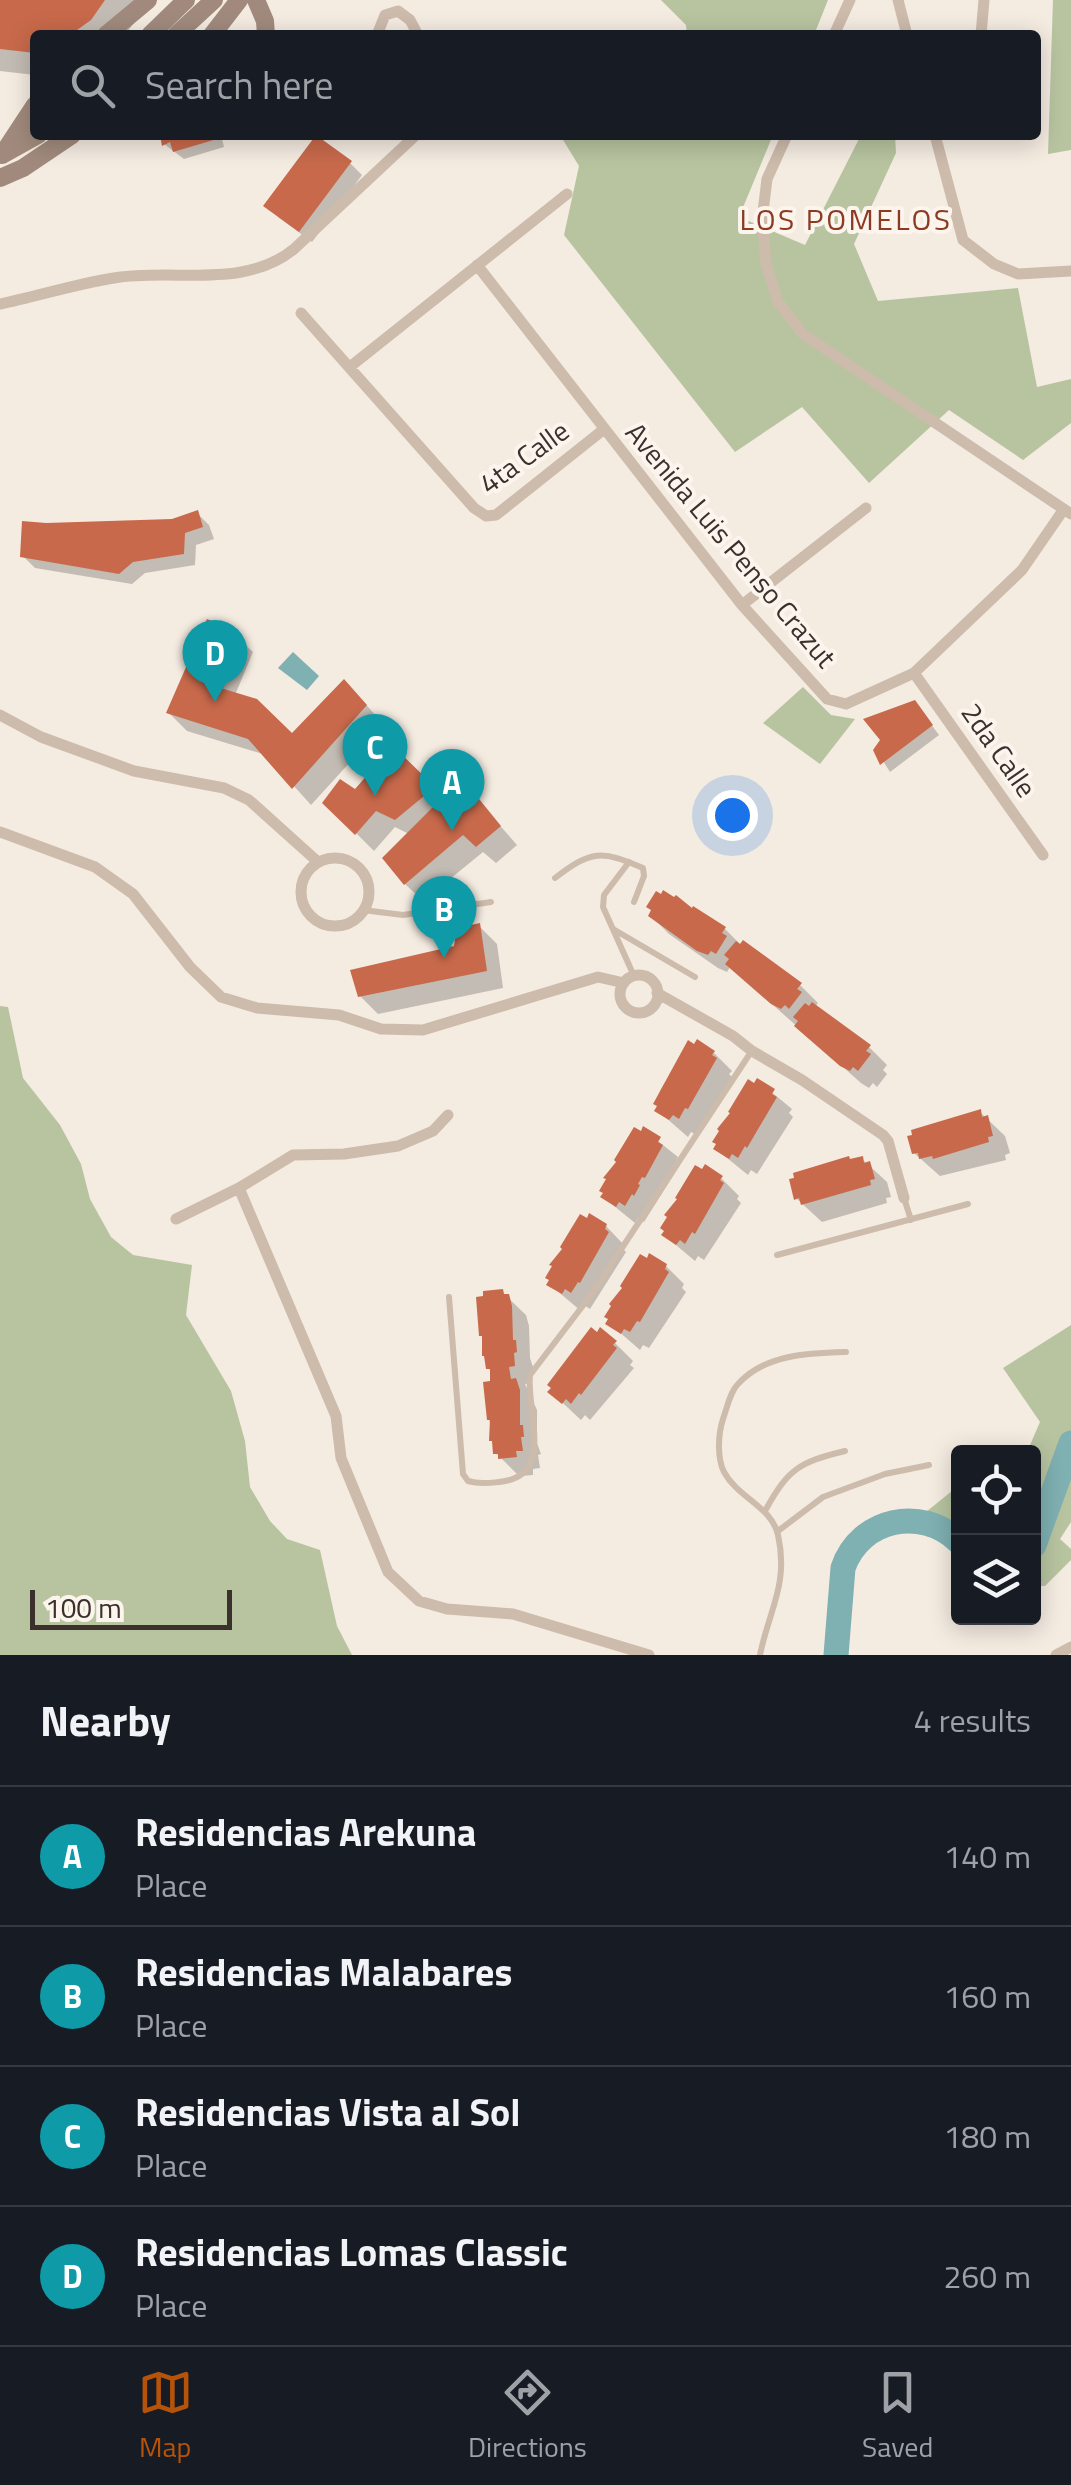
<!DOCTYPE html>
<style>
body{margin:0;font-family:"Titillium Web",sans-serif;background:#20242c;color:#f1f3f6}
.controls{position:absolute;right:30px;bottom:30px;display:grid;overflow:hidden;border-radius:10px;box-shadow:0 5px 25px #0003}
.controls button{width:90px;height:90px;display:grid;place-items:center;padding:0;border:0;border-bottom:2px solid #363941;background:#171b24;color:#f1f3f6;font:50px sans-serif}
.scale{position:absolute;left:30px;bottom:25px;width:202px;box-sizing:border-box;padding-left:10px;border:5px solid #3b302b;border-top:0;font-size:28px;line-height:35px;white-space:nowrap;color:#3b302b;-webkit-text-stroke:8px #fbf5ee;paint-order:stroke}
.you{position:absolute;left:732px;top:815px;width:35px;height:35px;margin:-25px;border:8px solid #fff;border-radius:50%;background:#1a73e8;box-shadow:0 0 0 15px #1a73e833}
.badge{display:grid;place-items:center;width:65px;height:65px;border-radius:50%;background:#b45309;color:#fff;font-size:32px;font-weight:700}
.pin{position:absolute;translate:-50% -82px;filter:drop-shadow(0 2px 5px #0008)}
.pin::after{content:'';position:absolute;top:52px;width:35px;height:30px;background:inherit;clip-path:polygon(0 0,100% 0,50% 100%)}
.list{margin:0;padding:0;list-style:none}
h2{display:flex;justify-content:space-between;align-items:center;height:130px;margin:0;padding:0 40px;font-size:42px}
h2 small{font-size:32px;font-weight:400;color:#9ea1a6}
.list li{display:grid;grid-template-columns:65px 1fr auto;gap:30px;align-items:center;box-sizing:border-box;height:140px;padding:0 40px;border-top:2px solid #363941}
.list b{display:block;font-size:38px;white-space:nowrap}
.list p{margin:0;font-size:32px;white-space:nowrap;color:#9ea1a6}
.list em{font-size:32px;font-style:normal;color:#9ea1a6}
.icon{flex:none;width:55px;height:55px;fill:none;stroke:currentColor;stroke-width:2;stroke-linecap:round;stroke-linejoin:round}
.map{position:relative;flex:none;width:1071px;height:1655px;overflow:hidden}
.search{position:absolute;background:#171b24;box-shadow:0 5px 25px #0003;left:30px;right:30px;top:30px;height:110px;display:flex;align-items:center;gap:25px;box-sizing:border-box;padding:0 35px;border-radius:10px;color:#9ea1a6;font-size:38px}
.sheet{height:690px;background:#171b24}
nav{display:flex;justify-content:space-around;align-items:center;box-sizing:border-box;height:140px;border-top:2px solid #363941;background:#171b24;font-size:28px;color:#9ea1a6}
nav a{display:grid;justify-items:center;gap:5px}
nav .on{color:#b45309}
.map>svg:first-child{display:block}
.green{fill:#b8c4a0}
.water{fill:#7fb0b2}
.shadow{fill:#0003}
.lines{fill:none;stroke-linecap:round;stroke-linejoin:round}
.river{stroke:#7fb0b2;stroke-width:25}
.building{fill:#c8694b}
.lane{stroke:#cdbbac;stroke-width:6}
.street{stroke:#cdbbac;stroke-width:11}
.secondary{stroke:#a18a7d;stroke-width:18}
.labels{text-anchor:middle;stroke-width:8;stroke-linejoin:round;paint-order:stroke}
.street-label{font-size:28px;fill:#3b302b;stroke:#fbf5ee}
.neighbourhood-label{font-size:30px;letter-spacing:2.5px;fill:#8c3b22;stroke:#fbf5ee}
</style>
<div class="map">
<svg width="1071" height="1655" viewBox="0 0 1071 1655">
<rect width="100%" height="100%" fill="#f4ebe1"/>
<path class="green" d="M661,0H828L814,35H687L686,25Z
M1053,0H1071V150L1048,154Z
M560,135H773L739,217L805,245L861,135H895L896,153L854,244L878,301L1018,288L1037,387L1071,379V423L1023,460L949,410L869,483L802,407L735,452L564,235L579,166Z
M803,687L831,715L855,719L820,764L763,723Z
M0,1006L8,1007L23,1078L60,1125L81,1164L90,1199L111,1237L133,1255L192,1265L186,1315L231,1391L245,1441L250,1487L270,1521L287,1539L320,1550L337,1626L352,1655H0Z
M1071,1325V1522L1060,1539L1071,1549V1560L1045,1586H1034V1452H1027L1040,1422L1003,1368Z
M958,1486V1554L945,1546L926,1512Z"/>
<path class="water" d="M293,652L319,676L307,690L278,668Z"/>
<path class="shadow" d="M0,0H143L142,12L125,35H35V75L0,71Z
M162,135H221L224,147L184,159L164,144Z
M350,163L362,175L312,242L278,217Z
M197,513L209,525L214,539L196,545L195,565L145,573L132,584L35,568L23,556Z
M234,634L253,652L235,695L292,737L362,700L384,725L311,805L266,755L187,731L169,713Z
M915,703L939,735L890,772L876,750Z
M393,750L444,800L462,782L517,845L496,863L483,852L423,901L405,884L409,834L395,827L374,851L325,802L355,792Z
M651,916L725,929L742,946L800,985L818,1003L814,1008L869,1047L887,1065L883,1070L887,1074L877,1087L873,1083L869,1088L861,1083L730,967L727,972L718,968L669,934Z
M479,926L497,944L503,988L378,1014L360,996L457,948Z
M714,1053L732,1071L729,1074L733,1078L697,1135L691,1132L688,1137L657,1110L662,1093L660,1091L664,1084Z
M758,1081L792,1109L789,1113L793,1117L757,1174L751,1170L748,1175L716,1149Z
M980,1112L1005,1136L1010,1153L1005,1155L1006,1160L940,1176L914,1153Z
M644,1130L678,1157L676,1161L680,1165L644,1222L638,1218L635,1223L603,1197Z
M862,1159L887,1182L891,1197L886,1198L887,1203L822,1222L796,1198Z
M721,1178L739,1196L737,1199L741,1203L704,1260L698,1256L695,1261L664,1235Z
M606,1226L624,1245L622,1248L626,1252L590,1309L584,1305L581,1311L549,1284Z
M666,1266L684,1284L682,1288L686,1292L649,1348L643,1345L640,1350L609,1323Z
M502,1292L526,1315L529,1326L530,1358L534,1370H531L532,1383L525,1384L537,1410V1443L541,1454L538,1455L540,1468L533,1469V1475L519,1476L496,1453L489,1419L493,1373L488,1368Z
M615,1343L633,1361L630,1365L634,1368L590,1420L585,1415L581,1420L551,1392Z"/>
<g class="lines">
<path class="river" d="M1034,1545L1071,1443
M836,1655L843,1568C860,1518 922,1506 958,1541"/>
</g>
<path class="building" d="M0,0H105L91,20L70,35H35V53L0,49Z
M160,135H216L217,139L173,152L170,142L162,146Z
M316,135L352,161L299,232L263,206Z
M198,510L203,527L185,533L184,554L133,562L119,574L20,557L22,521L46,523L172,519Z
M207,619L236,632L214,686L257,699L292,733L344,679L367,705L292,789L248,739L166,713Z
M915,700L933,725L880,765L873,750L880,740L863,719Z
M393,746L435,787L395,820L376,811L355,835L322,803L340,779L355,789Z
M462,778L501,826L476,847L463,835L404,885L382,858Z
M663,890L674,897L676,895L692,908L693,906L726,927L722,933L727,936L716,954L711,951L708,955L697,951L648,916L651,910L646,907L656,891L661,894Z
M480,923L487,971L358,997L350,970L454,946L457,928Z
M743,940L802,983L797,989L802,992L789,1009L785,1005L781,1009L771,1004L725,964L729,959L724,955L736,941L740,944Z
M812,1002L871,1045L866,1051L871,1054L858,1071L853,1067L850,1071L840,1066L794,1026L798,1021L793,1017L805,1003L809,1006Z
M697,1039L715,1051L712,1055L717,1058L688,1109L685,1108L679,1119L673,1115L669,1120L654,1111L657,1106L653,1104L688,1040L694,1044Z
M757,1078L775,1089L772,1094L777,1097L747,1148L745,1146L738,1158L732,1154L729,1159L713,1149L716,1144L712,1142L719,1131L717,1129L730,1113L728,1112L748,1079L754,1083Z
M981,1109L982,1117L988,1115L993,1136L988,1137L989,1142L933,1159L932,1156L919,1159L918,1153L912,1154L907,1136L912,1135L911,1130Z
M643,1126L661,1137L658,1142L663,1145L645,1178L642,1177L638,1184L640,1185L634,1196L632,1194L625,1206L619,1202L616,1207L600,1197L603,1193L599,1191L606,1179L603,1178L616,1162L614,1160L634,1127L641,1131Z
M849,1156L850,1159L863,1156L864,1163L870,1161L875,1179L870,1180L871,1185L801,1205L799,1198L794,1200L789,1179L794,1178L793,1173Z
M705,1164L723,1176L720,1180L724,1183L695,1234L692,1232L685,1244L680,1240L676,1245L661,1235L664,1231L660,1228L667,1217L664,1215L677,1199L675,1198L695,1165L702,1169Z
M589,1213L607,1224L605,1229L609,1232L580,1283L578,1282L571,1293L565,1289L562,1294L546,1285L549,1280L545,1278L552,1266L549,1265L562,1249L560,1247L580,1214L587,1218Z
M649,1253L667,1264L665,1269L669,1272L640,1322L637,1321L630,1332L624,1329L621,1334L605,1324L608,1319L604,1317L611,1306L609,1304L622,1288L620,1286L640,1254L647,1258Z
M503,1289L504,1294H509L512,1306L513,1340H516L517,1352L514,1353L515,1366L509,1367L511,1379L516,1378L520,1390V1425H523L524,1437H521L523,1451H516L517,1457L498,1459V1454H493L492,1441H489L490,1420H487L483,1382L490,1381V1369H486L484,1356H482V1336H479L476,1297L483,1296V1291Z
M591,1327L597,1332L600,1327L617,1341L613,1345L617,1348L581,1395L579,1393L571,1404L566,1399L562,1404L547,1392L551,1388L547,1385Z"/>
<g class="lines">
<path class="lane" d="M629,862L604,895L603,907L634,976
M555,878C591,850 602,850 643,868L644,876L634,902
M363,910L403,915L491,902
M613,929L695,977
M904,1198L911,1220
M777,1255L968,1204
M449,1297L463,1474L468,1481C479,1484 488,1483 499,1482C556,1477 526,1412 530,1375L591,1295L751,1052
M765,1511C788,1469 799,1462 845,1451
M778,1531L823,1497L885,1474L929,1465
M760,1655C769,1610 789,1584 778,1535C772,1507 738,1498 724,1472C717,1458 718,1434 723,1419C727,1408 730,1392 738,1384C765,1354 809,1353 846,1352"/>
<path class="street" d="M898,0L907,35
M377,35L385,15L398,11L410,20L418,35
M834,35L850,0
M981,35L984,0
M787,135L767,179L762,220L766,263L778,302L803,334L1071,514
M935,135L963,240L994,264L1018,274L1071,271
M477,265L742,605L827,699L846,704L914,673L1022,570L1064,509
M0,304C38,296 76,284 114,278C174,268 244,290 294,249L416,135
M301,313L474,508L486,516L496,515L603,430
M351,366L567,194
M742,605L866,508
M914,673L1043,855
M0,715L41,737L134,771L224,788L249,800L318,862
M0,832L95,867L133,894L190,967L221,997L257,1008L339,1015L381,1029L423,1030L598,977L624,983
M301 892a34 34 0 1 1 68 0a34 34 0 1 1-68 0Z
M620 994a19 19 0 1 1 38 0a19 19 0 1 1-38 0Z
M657,993L733,1036L752,1051L802,1080L883,1135L888,1141L904,1198
M239,1188L336,1416L341,1458L388,1572L419,1601L447,1609L513,1614L649,1655
M176,1219L239,1188L293,1155L344,1154L398,1146L433,1131L448,1115
M1056,1655L1071,1647"/>
<path class="secondary" d="M256,0L265,21L266,35
M106,35L148,0
M150,35L186,0
M176,35L214,0
M212,35L239,0
M4,154L38,135
M2,155L35,105
M0,178L23,168L72,135"/>
</g>
<g class="labels">
<g class="street-label">
<text transform="translate(524 457) rotate(-36)" y="10">4ta Calle</text>
<text transform="translate(731 545) rotate(50)" y="10">Avenida Luis Penso Crazut</text>
<text transform="translate(999 750) rotate(55)" y="10">2da Calle</text>
</g>
<g class="neighbourhood-label">
<text x="846" y="230">LOS POMELOS</text>
</g>
</g>
</svg>
<div class="controls">
<button><svg class="icon" aria-label="locate" viewBox="0 0 24 24"><circle cx="12" cy="12" r="6"/><path d="M12 2v4M12 18v4M2 12h4M18 12h4"/></svg></button>
<button><svg class="icon" aria-label="layers" viewBox="0 0 24 24"><path d="M12 4l9 5-9 5-9-5zM3 14l9 5 9-5"/></svg></button>
</div>
<div class="scale">100 m</div>
<div class="you"></div>
<div class="pin badge" style="left:452px;top:831px;background:#0f9aa8">A</div>
<div class="pin badge" style="left:444px;top:958px;background:#0f9aa8">B</div>
<div class="pin badge" style="left:375px;top:796px;background:#0f9aa8">C</div>
<div class="pin badge" style="left:215px;top:702px;background:#0f9aa8">D</div>
<div class="search"><svg class="icon" aria-label="search" viewBox="0 0 24 24"><circle cx="10" cy="10" r="6"/><path d="M15 15l6 6"/></svg>Search here</div>
</div>
<section class="sheet">
<h2>Nearby<small>4 results</small></h2>
<ul class="list">
<li><span class="badge" style="background:#0f9aa8">A</span><div><b>Residencias Arekuna</b><p>Place</p></div><em>140 m</em></li>
<li><span class="badge" style="background:#0f9aa8">B</span><div><b>Residencias Malabares</b><p>Place</p></div><em>160 m</em></li>
<li><span class="badge" style="background:#0f9aa8">C</span><div><b>Residencias Vista al Sol</b><p>Place</p></div><em>180 m</em></li>
<li><span class="badge" style="background:#0f9aa8">D</span><div><b>Residencias Lomas Classic</b><p>Place</p></div><em>260 m</em></li>
</ul>
</section>
<nav>
<a class="on"><svg class="icon" aria-label="map" viewBox="0 0 24 24"><path d="M3 6l6-2 6 2 6-2v14l-6 2-6-2-6 2zM9 4v14M15 6v14"/></svg>Map</a>
<a><svg class="icon" aria-label="directions" viewBox="0 0 24 24"><path d="M12 3l9 9-9 9-9-9zM9 14v-3h6M13 9l2 2-2 2"/></svg>Directions</a>
<a><svg class="icon" aria-label="saved" viewBox="0 0 24 24"><path d="M7 4h10v16l-5-4-5 4z"/></svg>Saved</a>
</nav>
